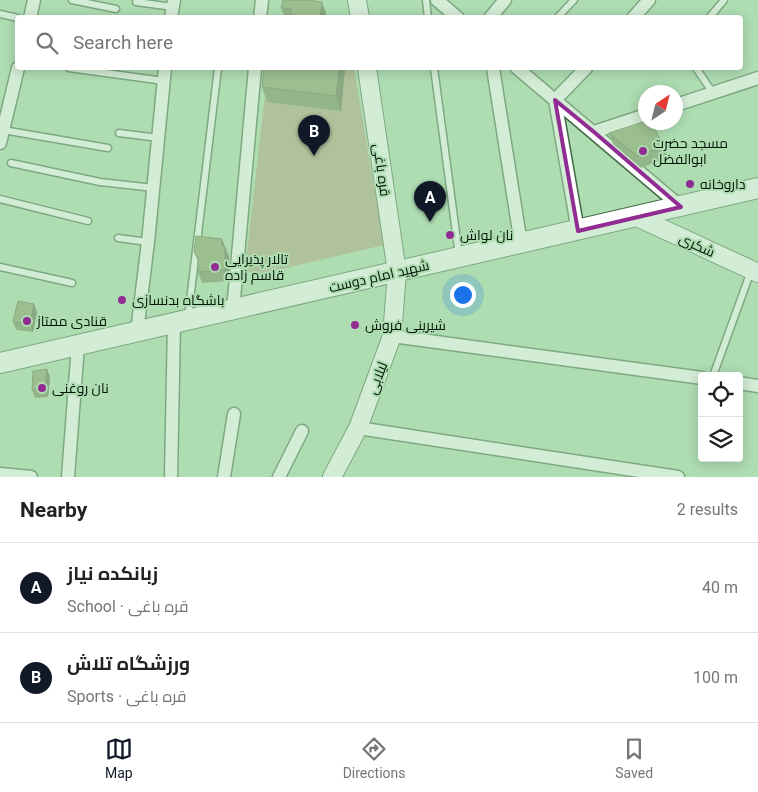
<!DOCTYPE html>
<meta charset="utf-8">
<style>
body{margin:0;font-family:Roboto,Cairo,sans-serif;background:#f6f6f6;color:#222}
.controls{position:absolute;right:15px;bottom:15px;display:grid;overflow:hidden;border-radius:5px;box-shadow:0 2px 12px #0003}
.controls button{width:45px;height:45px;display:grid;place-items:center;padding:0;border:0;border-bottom:1px solid #e0e0e0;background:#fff;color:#222;font:25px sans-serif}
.compass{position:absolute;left:638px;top:85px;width:45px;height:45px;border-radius:50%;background:#fff;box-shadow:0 2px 12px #0003;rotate:35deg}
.you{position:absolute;left:462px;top:294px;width:18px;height:18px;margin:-12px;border:4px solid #fff;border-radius:50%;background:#1a73e8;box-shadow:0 0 0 8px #1a73e833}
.badge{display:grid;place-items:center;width:32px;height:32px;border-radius:50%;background:#111827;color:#fff;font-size:16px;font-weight:700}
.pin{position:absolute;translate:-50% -41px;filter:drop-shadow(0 1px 2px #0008)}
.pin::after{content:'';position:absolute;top:26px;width:18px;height:15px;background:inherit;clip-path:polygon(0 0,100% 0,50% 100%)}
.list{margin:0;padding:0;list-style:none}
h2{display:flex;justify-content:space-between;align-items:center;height:65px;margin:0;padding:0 20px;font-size:21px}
h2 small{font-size:16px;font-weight:400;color:#767676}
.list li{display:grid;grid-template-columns:32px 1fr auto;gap:15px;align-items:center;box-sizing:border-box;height:90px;padding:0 20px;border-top:1px solid #e0e0e0}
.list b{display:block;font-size:19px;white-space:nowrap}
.list p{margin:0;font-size:16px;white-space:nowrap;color:#767676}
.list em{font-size:16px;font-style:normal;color:#767676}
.icon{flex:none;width:28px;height:28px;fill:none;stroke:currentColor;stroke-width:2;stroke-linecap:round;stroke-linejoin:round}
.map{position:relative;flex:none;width:758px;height:477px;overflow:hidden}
.search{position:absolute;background:#fff;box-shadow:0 2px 12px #0003;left:15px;right:15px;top:15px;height:55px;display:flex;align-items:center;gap:12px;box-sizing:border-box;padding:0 18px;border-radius:5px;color:#767676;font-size:19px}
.sheet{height:245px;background:#fff}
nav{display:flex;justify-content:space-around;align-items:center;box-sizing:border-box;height:70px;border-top:1px solid #e0e0e0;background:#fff;font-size:14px;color:#767676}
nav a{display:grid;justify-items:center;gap:2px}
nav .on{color:#111827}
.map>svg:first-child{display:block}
.green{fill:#b1a27f}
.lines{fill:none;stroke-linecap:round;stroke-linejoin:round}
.lane-casing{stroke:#406a45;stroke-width:9}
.street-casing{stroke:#406a45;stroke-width:15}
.secondary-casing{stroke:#406a45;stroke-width:20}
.primary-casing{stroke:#406a45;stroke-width:22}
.lane{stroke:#fff;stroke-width:6}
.street{stroke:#fff;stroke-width:12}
.secondary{stroke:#fff;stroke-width:18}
.primary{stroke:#fff;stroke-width:20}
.wall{fill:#728559}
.shaded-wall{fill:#5d6c48}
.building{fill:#859b67;stroke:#5d6c48}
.marked{fill:none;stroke:#912c93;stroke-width:4;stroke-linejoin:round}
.poi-dot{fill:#912c93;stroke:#aeddb2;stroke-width:2}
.labels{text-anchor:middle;stroke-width:4;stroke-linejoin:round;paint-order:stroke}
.poi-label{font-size:14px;fill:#041406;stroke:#aeddb2;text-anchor:start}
.street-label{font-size:14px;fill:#041406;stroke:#aeddb2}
</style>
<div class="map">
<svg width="758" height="477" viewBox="0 0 758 477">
<rect width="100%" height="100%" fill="#aeddb2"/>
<path class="green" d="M268,68H354L384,245L256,275L245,270Z"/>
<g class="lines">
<g class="lane-casing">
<path id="lane" d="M72,0L116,9
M426,0L428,18
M136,2L173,7
M0,14L18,18
M557,18L574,0
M709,18L724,0
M69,68L164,81
M434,68L459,255
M696,68L713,93
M3,130L108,148
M119,133L159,138
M11,163L100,182L154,188
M0,199L88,221
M118,238L148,242
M0,267L72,283
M188,317L218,68
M713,376L751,271"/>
</g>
<g class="street-casing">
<path id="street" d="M437,0L458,18
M30,18L34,0
M171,18L174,0
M260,18L262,0
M490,18L505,0
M633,18L649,0
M493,68L521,244
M517,68L681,207
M676,105L758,78
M594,132L646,115
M0,143L18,68
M578,231L555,100L586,68
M233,310L255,68
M137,332L148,242L165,68
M392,336L702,378
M739,383L758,386
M358,428L678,477
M0,474L31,477
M68,477L78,345
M171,477L174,323
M224,477L234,414
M279,477L302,431"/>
</g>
<g class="secondary-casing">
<path id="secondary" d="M357,0L360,18
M637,217L758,273
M332,477L358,428L392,336L397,272L367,68"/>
</g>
<g class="primary-casing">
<path id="primary" d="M0,363L758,188"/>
</g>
<use href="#lane" class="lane"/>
<use href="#street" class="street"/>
<use href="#secondary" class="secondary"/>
<use href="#primary" class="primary"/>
</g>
<path class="wall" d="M281,8L326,13L325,18H285Z
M345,68L341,111L267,102L262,87Z
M609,133L664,146L668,157L641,168L613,144Z
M222,239L229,257V281L202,283L198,272V261L194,252Z
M37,312L33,332L16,330L13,322Z
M50,377L48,397L35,398L32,390Z"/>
<path class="shaded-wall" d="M322,2L326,13L325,18H320Z
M339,68H345L341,111L336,96Z
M222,239L229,257V281L225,270L222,246Z
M34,304L37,312L33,332L30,324Z
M47,369L50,377L48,397L45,389Z"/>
<path class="building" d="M283,0H307L322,2L320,18H290L291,9L281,8Z
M264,68H339L336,96L262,87Z
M646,121V122H651L664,146L637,156L609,133Z
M196,236L222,239V246H225V270L198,272V258L194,252Z
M18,301L34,304L30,324L13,322Z
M47,369L45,389L32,390L33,371Z"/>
<path d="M0 0H758V477H0ZM555,100L594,132L681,207L578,231Z" fill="#aeddb2" fill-opacity=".55" fill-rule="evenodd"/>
<path class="marked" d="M555,100L594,132L681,207L578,231Z"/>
<g class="poi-dot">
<circle cx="643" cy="151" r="5"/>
<circle cx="690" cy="184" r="5"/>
<circle cx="450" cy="235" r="5"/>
<circle cx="215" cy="267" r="5"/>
<circle cx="122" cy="300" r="5"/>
<circle cx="27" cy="321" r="5"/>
<circle cx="355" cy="325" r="5"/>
<circle cx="42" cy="388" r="5"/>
</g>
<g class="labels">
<g class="poi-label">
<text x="653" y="148">مسجد حضرت<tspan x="653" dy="16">ابوالفضل</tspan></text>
<text x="700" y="189">داروخانه</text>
<text x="460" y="240">نان لواش</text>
<text x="225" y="264">تالار پذیرایی<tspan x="225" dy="16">قاسم زاده</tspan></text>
<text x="132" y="305">باشگاه بدنسازی</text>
<text x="37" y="326">قنادی ممتاز</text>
<text x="365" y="330">شیرینی فروش</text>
<text x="52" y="393">نان روغنی</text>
</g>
<g class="street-label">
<text transform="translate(382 170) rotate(82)" y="5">قره باغی</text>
<text transform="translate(697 245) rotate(25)" y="5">شکری</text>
<text transform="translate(379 276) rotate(-13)" y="5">شهید امام دوست</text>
<text transform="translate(377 378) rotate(-69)" y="5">لیلابی</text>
</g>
</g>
</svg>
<div class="controls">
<button><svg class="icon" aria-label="locate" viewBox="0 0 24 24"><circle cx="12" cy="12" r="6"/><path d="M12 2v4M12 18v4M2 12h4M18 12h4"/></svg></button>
<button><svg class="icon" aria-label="layers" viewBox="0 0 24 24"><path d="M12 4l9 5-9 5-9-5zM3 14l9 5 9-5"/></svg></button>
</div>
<svg class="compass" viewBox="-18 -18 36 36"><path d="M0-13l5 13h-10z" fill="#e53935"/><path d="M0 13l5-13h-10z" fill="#767676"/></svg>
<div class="you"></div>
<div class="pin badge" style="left:430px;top:222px">A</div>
<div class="pin badge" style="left:314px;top:156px">B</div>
<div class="search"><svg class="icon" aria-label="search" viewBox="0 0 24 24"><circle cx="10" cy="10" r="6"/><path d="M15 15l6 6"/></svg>Search here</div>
</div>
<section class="sheet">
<h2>Nearby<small>2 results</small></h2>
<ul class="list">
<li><span class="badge">A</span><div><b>زبانکده نیاز</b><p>School · قره باغی</p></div><em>40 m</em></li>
<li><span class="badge">B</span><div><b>ورزشگاه تلاش</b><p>Sports · قره باغی</p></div><em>100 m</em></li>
</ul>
</section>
<nav>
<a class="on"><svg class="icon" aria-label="map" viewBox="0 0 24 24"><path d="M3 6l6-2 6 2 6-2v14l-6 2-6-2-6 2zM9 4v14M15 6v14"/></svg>Map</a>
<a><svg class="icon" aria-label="directions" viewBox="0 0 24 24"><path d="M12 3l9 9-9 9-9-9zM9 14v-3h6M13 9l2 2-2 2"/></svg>Directions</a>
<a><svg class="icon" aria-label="saved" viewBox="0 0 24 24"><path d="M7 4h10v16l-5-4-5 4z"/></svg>Saved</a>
</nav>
